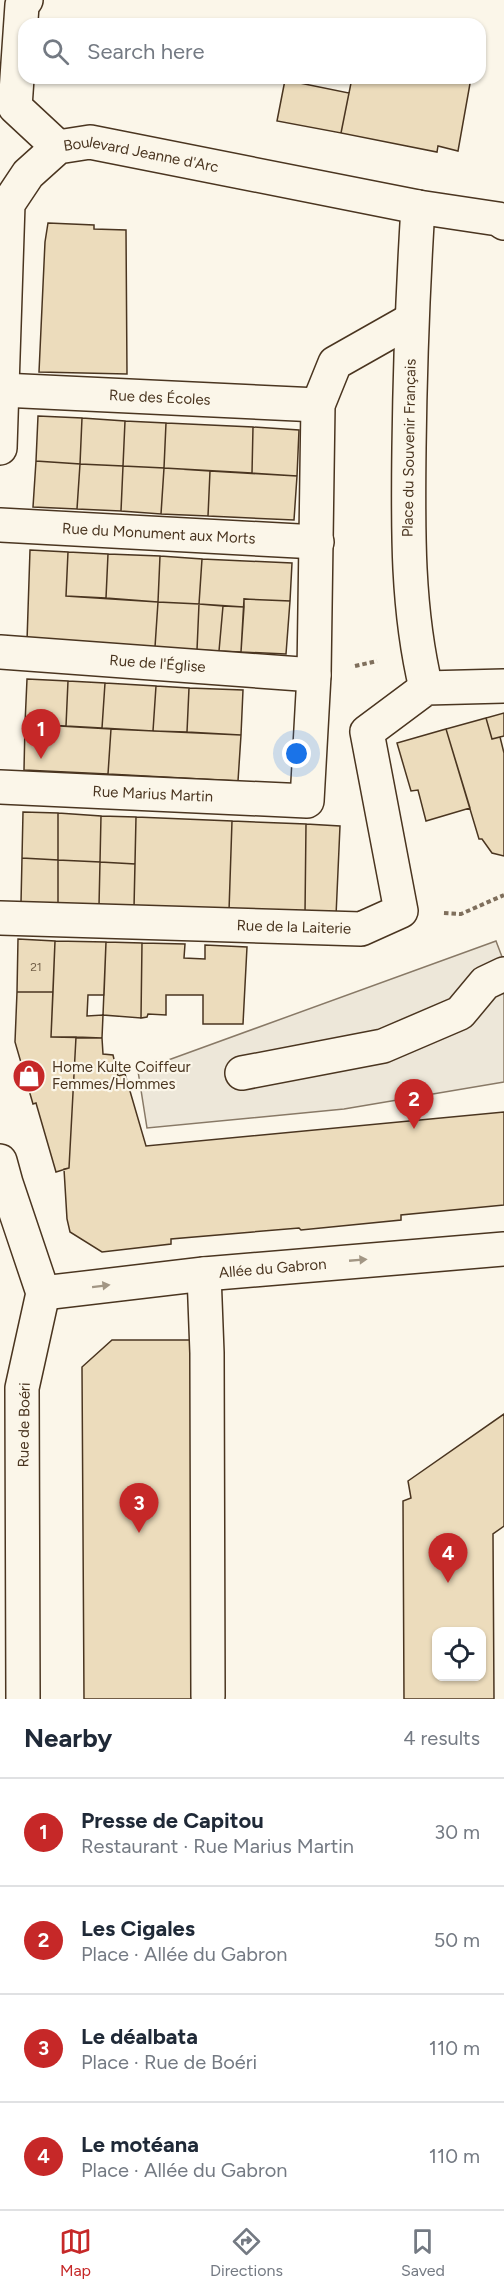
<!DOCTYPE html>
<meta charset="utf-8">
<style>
body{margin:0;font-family:Figtree,sans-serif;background:#f6f6f7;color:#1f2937}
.controls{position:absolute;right:18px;bottom:18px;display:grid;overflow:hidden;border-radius:12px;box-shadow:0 2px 4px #0004}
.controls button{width:54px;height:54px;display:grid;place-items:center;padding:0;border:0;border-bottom:2px solid #e0e1e3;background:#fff;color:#1f2937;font:30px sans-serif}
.you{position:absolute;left:297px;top:754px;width:21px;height:21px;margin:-15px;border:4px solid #fff;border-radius:50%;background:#1a73e8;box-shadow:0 0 0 9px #1a73e833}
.badge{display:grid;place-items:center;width:39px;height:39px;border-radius:50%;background:#c62828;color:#fff;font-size:20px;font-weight:700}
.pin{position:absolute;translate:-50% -50px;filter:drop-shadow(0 2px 3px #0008)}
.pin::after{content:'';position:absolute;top:32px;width:21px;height:18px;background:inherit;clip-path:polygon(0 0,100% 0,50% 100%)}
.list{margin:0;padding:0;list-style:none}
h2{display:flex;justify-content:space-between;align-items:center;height:78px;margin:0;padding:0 24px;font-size:26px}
h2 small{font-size:20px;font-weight:400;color:#747a83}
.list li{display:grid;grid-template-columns:39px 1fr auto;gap:18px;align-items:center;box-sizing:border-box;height:108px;padding:0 24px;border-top:2px solid #e0e1e3}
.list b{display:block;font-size:22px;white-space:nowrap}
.list p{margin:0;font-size:20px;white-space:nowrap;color:#747a83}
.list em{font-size:20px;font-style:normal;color:#747a83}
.icon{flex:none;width:33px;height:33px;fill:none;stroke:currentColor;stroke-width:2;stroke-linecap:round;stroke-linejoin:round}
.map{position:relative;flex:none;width:504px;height:1699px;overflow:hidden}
.search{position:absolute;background:#fff;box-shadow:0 2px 4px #0004;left:18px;right:18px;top:18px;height:66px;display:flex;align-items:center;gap:15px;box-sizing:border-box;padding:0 21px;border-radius:18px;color:#747a83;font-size:22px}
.sheet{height:510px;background:#fff}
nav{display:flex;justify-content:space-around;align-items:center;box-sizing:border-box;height:84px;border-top:2px solid #e0e1e3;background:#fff;font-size:16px;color:#747a83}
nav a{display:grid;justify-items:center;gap:3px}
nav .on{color:#c62828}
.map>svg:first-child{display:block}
.parking{fill:#ede7d9;stroke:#887966;stroke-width:1.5}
.building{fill:#ecdcbc;stroke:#4a3520;stroke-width:1.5;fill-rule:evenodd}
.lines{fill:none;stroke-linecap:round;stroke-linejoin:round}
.minor-casing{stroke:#4a3520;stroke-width:36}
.path{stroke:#7f6f5c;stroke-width:4;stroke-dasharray:4.5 3;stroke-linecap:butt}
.minor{stroke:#fbf6e9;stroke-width:33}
.oneway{fill:#a29684}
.labels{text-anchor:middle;stroke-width:4.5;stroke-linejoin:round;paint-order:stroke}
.number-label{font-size:12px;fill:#725f47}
.street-label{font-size:15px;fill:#4a3520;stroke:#fbf6e9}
.poi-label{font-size:15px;fill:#4a3520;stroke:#fbf6e9;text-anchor:start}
</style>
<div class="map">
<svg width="504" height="1699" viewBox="0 0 504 1699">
<rect width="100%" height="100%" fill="#fbf6e9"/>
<path class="parking" d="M496,941L504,962V1082L344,1109L147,1128L138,1071Z"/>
<path class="building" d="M55,19L82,24H55Z
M352,78H471L458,151L438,146L437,152L341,133Z
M285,80L349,93L341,133L277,121Z
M48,223L94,225V229L126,230L127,374L39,372L45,242Z
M38,416L82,418L80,464L36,461Z
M82,418L125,421L123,466L80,464Z
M125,421L166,423L164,468L123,466Z
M166,423L253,427L252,473L164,468Z
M253,427L299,430L297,476L252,473Z
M36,461L80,464L77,509L33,507Z
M80,464L123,466L121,511L77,509Z
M123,466L164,468L161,514L121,511Z
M164,468L210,471L208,516L161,514Z
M210,471L297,476L294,520L208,516Z
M30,550L68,552L66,596L158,602L155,647L27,641Z
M68,552L108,554L106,598L66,596Z
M108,554L160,556L158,602L106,598Z
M160,556L202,559L199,604L158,602Z
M202,559L292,563L290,601L244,599V607L199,604Z
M244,599L290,601L286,654L241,652Z
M158,602L199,604L197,650L155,647Z
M199,604L223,606L219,651L197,650Z
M223,606L244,607L241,652L219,651Z
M27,679L68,681L66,726L25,724Z
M68,681L105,683L102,728L66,726Z
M105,683L156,686L153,731L102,728Z
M156,686L189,688L187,732L153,731Z
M189,688L243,690L241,735L187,732Z
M504,713V736L492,739L486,718Z
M486,718L492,739L500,737L504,753V856L492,853L482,839H479L446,729Z
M25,724L111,729L108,774L24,770Z
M111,729L241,735L238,781L108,774Z
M446,729L470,808L426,821L418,790L411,791L397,743Z
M23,812L58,813V860L22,858Z
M58,813L101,816L100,862L58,860Z
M101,816L136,817L135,864L100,862Z
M136,817L232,821L229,911L134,908Z
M232,821L306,824L305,914L229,911Z
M306,824L340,826L336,916L305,914Z
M22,858L58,860V905L21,903Z
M58,860L100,862L99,906L58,905Z
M100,862L135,864L134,908L99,906Z
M18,939L55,941L53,992H17Z
M55,941L106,942L104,995H88L87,1016L103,1015L102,1038L51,1037Z
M106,942L142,943L141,1018L103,1015Z
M142,943L185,944L184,958L205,959V945L247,947L243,1024H203V995H166V1015L148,1014L147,1017L141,1018Z
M17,992H53L51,1037H76L69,1168L56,1172L36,1103L33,1104L15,1042Z
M76,1037L102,1038L103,1054L113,1055L118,1076L125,1074L146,1146L504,1112V1205L401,1215V1220L301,1230L299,1228L171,1239V1244L102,1252L70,1232L67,1219L64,1169L69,1168Z
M112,1340H194L197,1699H84L82,1367Z
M504,1414V1526L493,1534L494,1699H404L403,1501L411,1498L408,1481ZM436,1632H482V1676H436Z"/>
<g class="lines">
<g class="minor-casing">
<g id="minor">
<path d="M26,0L22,5L15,107L58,147"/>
<path d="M418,207C413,287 410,367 409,448C408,529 407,609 426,688"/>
<path id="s1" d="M2,390L318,405"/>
<path id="s2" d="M0,448L8,204L28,174L58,147L90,142L418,207L498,219L504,223"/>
<path id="s3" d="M0,525L317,542"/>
<path id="s4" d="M0,652L314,675"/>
<path id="s5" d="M0,787L307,801L314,675L318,405L335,363L411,320"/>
<path id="s6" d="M0,918L361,929L401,911L367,732L426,688L504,686"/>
<path d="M242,1073L383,1046L460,1013L485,983L504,974"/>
<path d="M0,1161L6,1183L43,1293L22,1388L23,1699"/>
<path d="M204,1274L207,1353L208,1696"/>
<path id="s7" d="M43,1293L204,1274L504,1249"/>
</g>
</g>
<path class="path" d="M355,666L377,661
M444,913L461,914L504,895"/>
<use href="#minor" class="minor"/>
</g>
<defs><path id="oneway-solid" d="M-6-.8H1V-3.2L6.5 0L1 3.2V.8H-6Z" transform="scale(1.5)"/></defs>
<g class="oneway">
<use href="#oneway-solid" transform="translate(358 1260) rotate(-5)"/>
<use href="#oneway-solid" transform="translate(101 1286) rotate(-7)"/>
</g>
<defs>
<g id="shop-disc" transform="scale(1.725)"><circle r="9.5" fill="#c62828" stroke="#fbf6e9"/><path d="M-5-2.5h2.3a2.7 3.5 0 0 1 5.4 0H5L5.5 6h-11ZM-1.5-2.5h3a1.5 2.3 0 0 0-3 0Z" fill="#fff"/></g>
</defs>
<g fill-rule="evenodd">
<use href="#shop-disc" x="29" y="1076"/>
</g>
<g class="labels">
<g class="number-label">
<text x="36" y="971">21</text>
</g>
<g class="street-label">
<text dy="5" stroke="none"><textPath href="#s2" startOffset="405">Boulevard Jeanne d'Arc</textPath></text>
<text dy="5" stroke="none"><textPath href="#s1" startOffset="158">Rue des Écoles</textPath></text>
<text transform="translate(409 448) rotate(-89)" y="5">Place du Souvenir Français</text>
<text dy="5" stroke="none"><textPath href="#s3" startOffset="159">Rue du Monument aux Morts</textPath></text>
<text dy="5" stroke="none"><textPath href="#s4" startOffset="158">Rue de l'Église</textPath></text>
<text dy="5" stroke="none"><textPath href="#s5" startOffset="153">Rue Marius Martin</textPath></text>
<text dy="5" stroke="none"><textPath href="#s6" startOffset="294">Rue de la Laiterie</textPath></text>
<text dy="5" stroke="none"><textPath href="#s7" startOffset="231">Allée du Gabron</textPath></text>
<text transform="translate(24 1425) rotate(-89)" y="5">Rue de Boéri</text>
</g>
<g class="poi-label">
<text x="52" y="1072">Home Kulte Coiffeur<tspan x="52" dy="17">Femmes/Hommes</tspan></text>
</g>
</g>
</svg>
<div class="controls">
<button><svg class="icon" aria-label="locate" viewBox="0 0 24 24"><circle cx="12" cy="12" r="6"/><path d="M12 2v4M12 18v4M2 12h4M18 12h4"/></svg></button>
</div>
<div class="you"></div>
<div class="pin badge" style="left:41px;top:759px">1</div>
<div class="pin badge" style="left:414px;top:1129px">2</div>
<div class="pin badge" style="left:139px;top:1533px">3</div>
<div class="pin badge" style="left:448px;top:1583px">4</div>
<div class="search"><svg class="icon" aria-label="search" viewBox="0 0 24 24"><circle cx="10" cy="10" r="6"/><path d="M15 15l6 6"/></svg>Search here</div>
</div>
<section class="sheet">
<h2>Nearby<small>4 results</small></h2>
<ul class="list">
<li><span class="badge">1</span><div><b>Presse de Capitou</b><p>Restaurant · Rue Marius Martin</p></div><em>30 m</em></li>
<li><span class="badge">2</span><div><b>Les Cigales</b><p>Place · Allée du Gabron</p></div><em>50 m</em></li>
<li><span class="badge">3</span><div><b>Le déalbata</b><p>Place · Rue de Boéri</p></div><em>110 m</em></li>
<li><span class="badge">4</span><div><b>Le motéana</b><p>Place · Allée du Gabron</p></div><em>110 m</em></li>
</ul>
</section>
<nav>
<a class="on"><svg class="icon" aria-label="map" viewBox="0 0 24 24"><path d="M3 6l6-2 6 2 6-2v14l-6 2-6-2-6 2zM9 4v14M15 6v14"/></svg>Map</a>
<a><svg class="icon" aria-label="directions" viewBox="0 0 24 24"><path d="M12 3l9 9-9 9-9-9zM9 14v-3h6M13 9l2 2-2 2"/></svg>Directions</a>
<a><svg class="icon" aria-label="saved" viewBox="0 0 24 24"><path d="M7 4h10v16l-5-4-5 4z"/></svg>Saved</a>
</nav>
